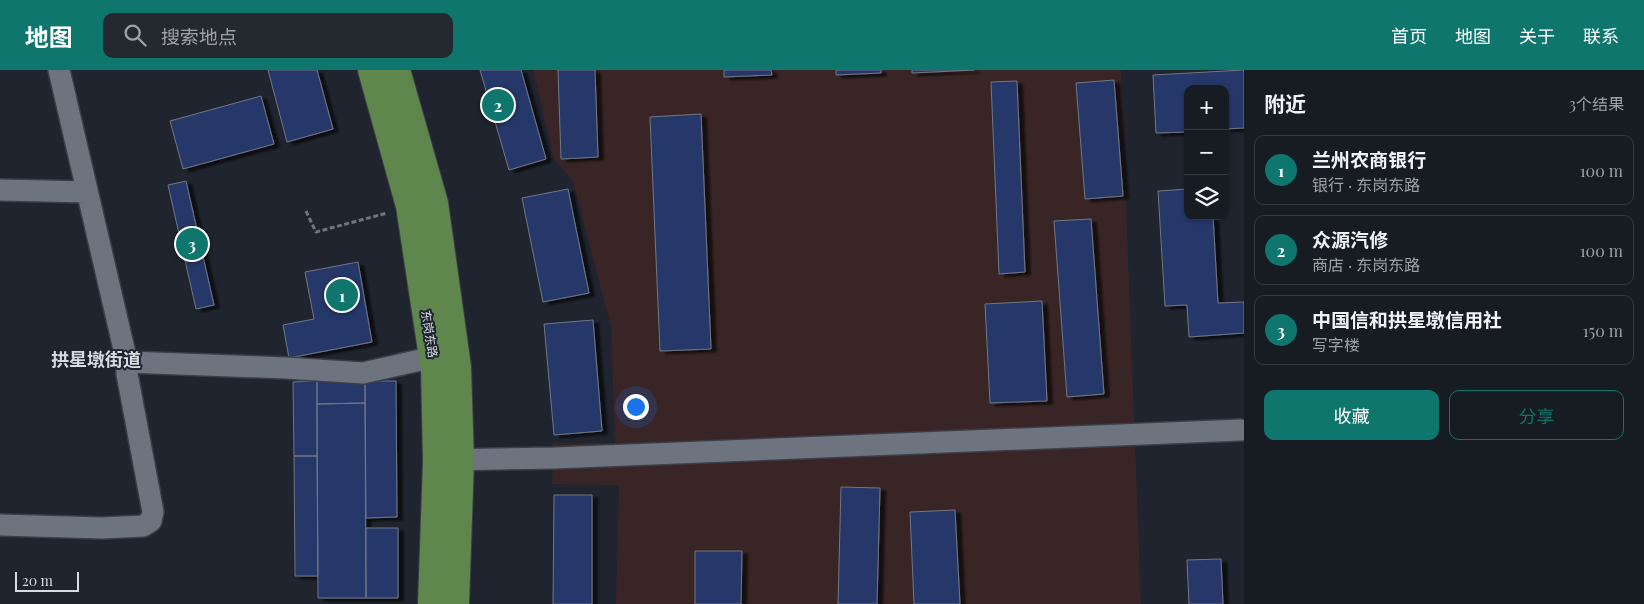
<!DOCTYPE html>
<html lang="zh">
<meta charset="utf-8">
<style>
body{margin:0;font-family:"Playfair Display","Noto Sans SC",serif;background:#24282f;color:#f1f3f6}
.controls{position:absolute;right:15px;top:15px;display:grid;overflow:hidden;border-radius:10px;box-shadow:0 1px 4px #0004}
.controls button{width:45px;height:45px;display:grid;place-items:center;padding:0;border:0;border-bottom:1px solid #363940;background:#171b22;color:#f1f3f6;font:25px sans-serif}
.scale{position:absolute;left:15px;bottom:12px;width:64px;box-sizing:border-box;padding-left:5px;border:2px solid #d8dbe2;border-top:0;font-size:14px;line-height:18px;white-space:nowrap;color:#d8dbe2;-webkit-text-stroke:4px #1f242e;paint-order:stroke}
.you{position:absolute;left:635px;top:336px;width:18px;height:18px;margin:-12px;border:4px solid #fff;border-radius:50%;background:#1a73e8;box-shadow:0 0 0 8px #1a73e833}
.badge{display:grid;place-items:center;width:32px;height:32px;border-radius:50%;background:#0f766e;color:#fff;font-size:16px;font-weight:700}
.pin{position:absolute;translate:-50% -50%;border:2px solid #fff;box-shadow:0 1px 5px #0006}
.list{margin:0;padding:0;list-style:none}
h2{display:flex;justify-content:space-between;align-items:center;height:65px;margin:0;padding:0 20px;font-size:21px}
h2 small{font-size:16px;font-weight:400;color:#9ea1a5}
.list li{display:grid;grid-template-columns:32px 1fr auto;gap:15px;align-items:center;box-sizing:border-box;height:70px;margin:0 10px 10px;padding:0 10px;border:1px solid #363940;border-radius:10px}
.list b{display:block;font-size:19px;white-space:nowrap}
.list p{margin:0;font-size:16px;white-space:nowrap;color:#9ea1a5}
.list em{font-size:16px;font-style:normal;color:#9ea1a5}
.actions{display:flex;gap:10px;padding:15px 20px}
.actions a{flex:1;padding:11px 0;border:1px solid #0f766e;border-radius:10px;text-align:center;font-size:18px;color:#0f766e}
.actions .main{background:#0f766e;color:#fff}
.icon{flex:none;width:28px;height:28px;fill:none;stroke:currentColor;stroke-width:2;stroke-linecap:round;stroke-linejoin:round}
.map{position:relative;flex:none;width:1244px;height:534px;overflow:hidden}
header{display:flex;align-items:center;gap:30px;box-sizing:border-box;height:70px;padding:0 25px;background:#0f766e;color:#fff}
header strong{font-size:24px}
nav{display:flex;gap:28px;margin-inline-start:auto;font-size:18px}
.search{width:350px;height:45px;background:#24282f;display:flex;align-items:center;gap:12px;box-sizing:border-box;padding:0 18px;border-radius:10px;color:#9ea1a5;font-size:19px}
main{display:flex}
aside{flex:1;background:#171b22}
.map>svg:first-child{display:block}
.commercial{fill:#392526}
.building{fill:#25396b;stroke:#717783;filter:url(#shadow)}
.lines{fill:none;stroke-linecap:round;stroke-linejoin:round}
.minor-casing{stroke:#3b3e47;stroke-width:24}
.major-casing{stroke:#3b3e47;stroke-width:30}
.path{stroke:#70747d;stroke-width:3;stroke-dasharray:5 2.5;stroke-linecap:butt}
.minor{stroke:#6d737f;stroke-width:21}
.major{stroke:#5e864d;stroke-width:28}
.labels{text-anchor:middle;stroke-width:4;stroke-linejoin:round;paint-order:stroke}
.street-label{font-size:12px;fill:#d8dbe2;stroke:#1f242e}
.district-label{font-size:18px;font-weight:bold;fill:#d8dbe2;stroke:#1f242e}
</style>
<header>
<strong>地图</strong>
<div class="search"><svg class="icon" aria-label="search" viewBox="0 0 24 24"><circle cx="10" cy="10" r="6"/><path d="M15 15l6 6"/></svg>搜索地点</div>
<nav><a>首页</a><a>地图</a><a>关于</a><a>联系</a></nav>
</header>
<main>
<div class="map">
<svg width="1244" height="534" viewBox="0 0 1244 534">
<defs>
<filter id="shadow"><feDropShadow dx="5.5" dy="3" stdDeviation="1" flood-color="#0009"/></filter>
</defs>
<rect width="100%" height="100%" fill="#1f242e"/>
<path class="commercial" d="M533,0H1121L1141,534H616L619,415L552,414L554,388L552,373H615L611,257L573,111L554,89Z"/>
<path class="building" d="M268,0H317L333,59L287,72Z
M480,0H521L546,89L509,100Z
M558,0H595L598,87L561,89Z
M724,0H771L772,5L724,7Z
M836,0H881V3L836,5Z
M912,0H974L912,3Z
M1244,0V58L1225,59V19H1188V62L1156,63L1153,5Z
M1114,10L1123,126L1085,129L1076,13Z
M1017,11L1025,202L999,204L991,12Z
M261,26L274,74L183,99L170,51Z
M701,44L711,279L660,281L650,47Z
M186,111L214,235L196,239L168,115Z
M568,119L589,223L543,232L522,128Z
M1188,119V146H1213L1218,233L1244,232V263L1189,267L1187,235L1165,236L1158,121Z
M1091,149L1104,324L1067,327L1054,151Z
M358,192L372,272L289,288L283,255L314,249L305,202Z
M1042,231L1047,331L990,333L985,234Z
M593,250L602,361L554,365L544,254Z
M317,311V386H294L293,312Z
M317,311H365V333L317,334Z
M365,311H396L397,447L366,448Z
M365,333L366,528H318L317,334Z
M294,386H317L318,506H295Z
M841,417L880,418L877,534H838Z
M554,425H592V534H553Z
M955,440L960,534H914L910,442Z
M366,458H398V528H366Z
M695,481H742L741,534H695Z
M1221,489L1223,534H1189L1187,490Z"/>
<g class="lines">
<g class="minor-casing">
<path id="minor" d="M0,120L87,122
M127,292L286,298L363,303L447,284
M445,390L554,388L1241,360
M0,455L102,458L143,456L151,451L153,442L127,304V292L59,0"/>
</g>
<g class="major-casing">
<path id="major" d="M372,0L410,136L435,300L437,391L432,534
M396,0L434,133L457,297L460,390L455,534"/>
</g>
<path class="path" d="M306,141L316,162L387,143"/>
<use href="#minor" class="minor"/>
<use href="#major" class="major"/>
</g>
<g class="labels">
<g class="street-label">
<text transform="translate(429 264) rotate(81)" y="4">东岗东路</text>
</g>
<g class="district-label">
<text x="96" y="296">拱星墩街道</text>
</g>
</g>
</svg>
<div class="controls">
<button>+</button>
<button>−</button>
<button><svg class="icon" aria-label="layers" viewBox="0 0 24 24"><path d="M12 4l9 5-9 5-9-5zM3 14l9 5 9-5"/></svg></button>
</div>
<div class="scale">20 m</div>
<div class="you"></div>
<div class="pin badge" style="left:342px;top:225px">1</div>
<div class="pin badge" style="left:498px;top:35px">2</div>
<div class="pin badge" style="left:192px;top:174px">3</div>
</div>
<aside>
<h2>附近<small>3个结果</small></h2>
<ul class="list">
<li><span class="badge">1</span><div><b>兰州农商银行</b><p>银行 · 东岗东路</p></div><em>100 m</em></li>
<li><span class="badge">2</span><div><b>众源汽修</b><p>商店 · 东岗东路</p></div><em>100 m</em></li>
<li><span class="badge">3</span><div><b>中国信和拱星墩信用社</b><p>写字楼</p></div><em>150 m</em></li>
</ul>
<div class="actions"><a class="main">收藏</a><a>分享</a></div>
</aside>
</main>
